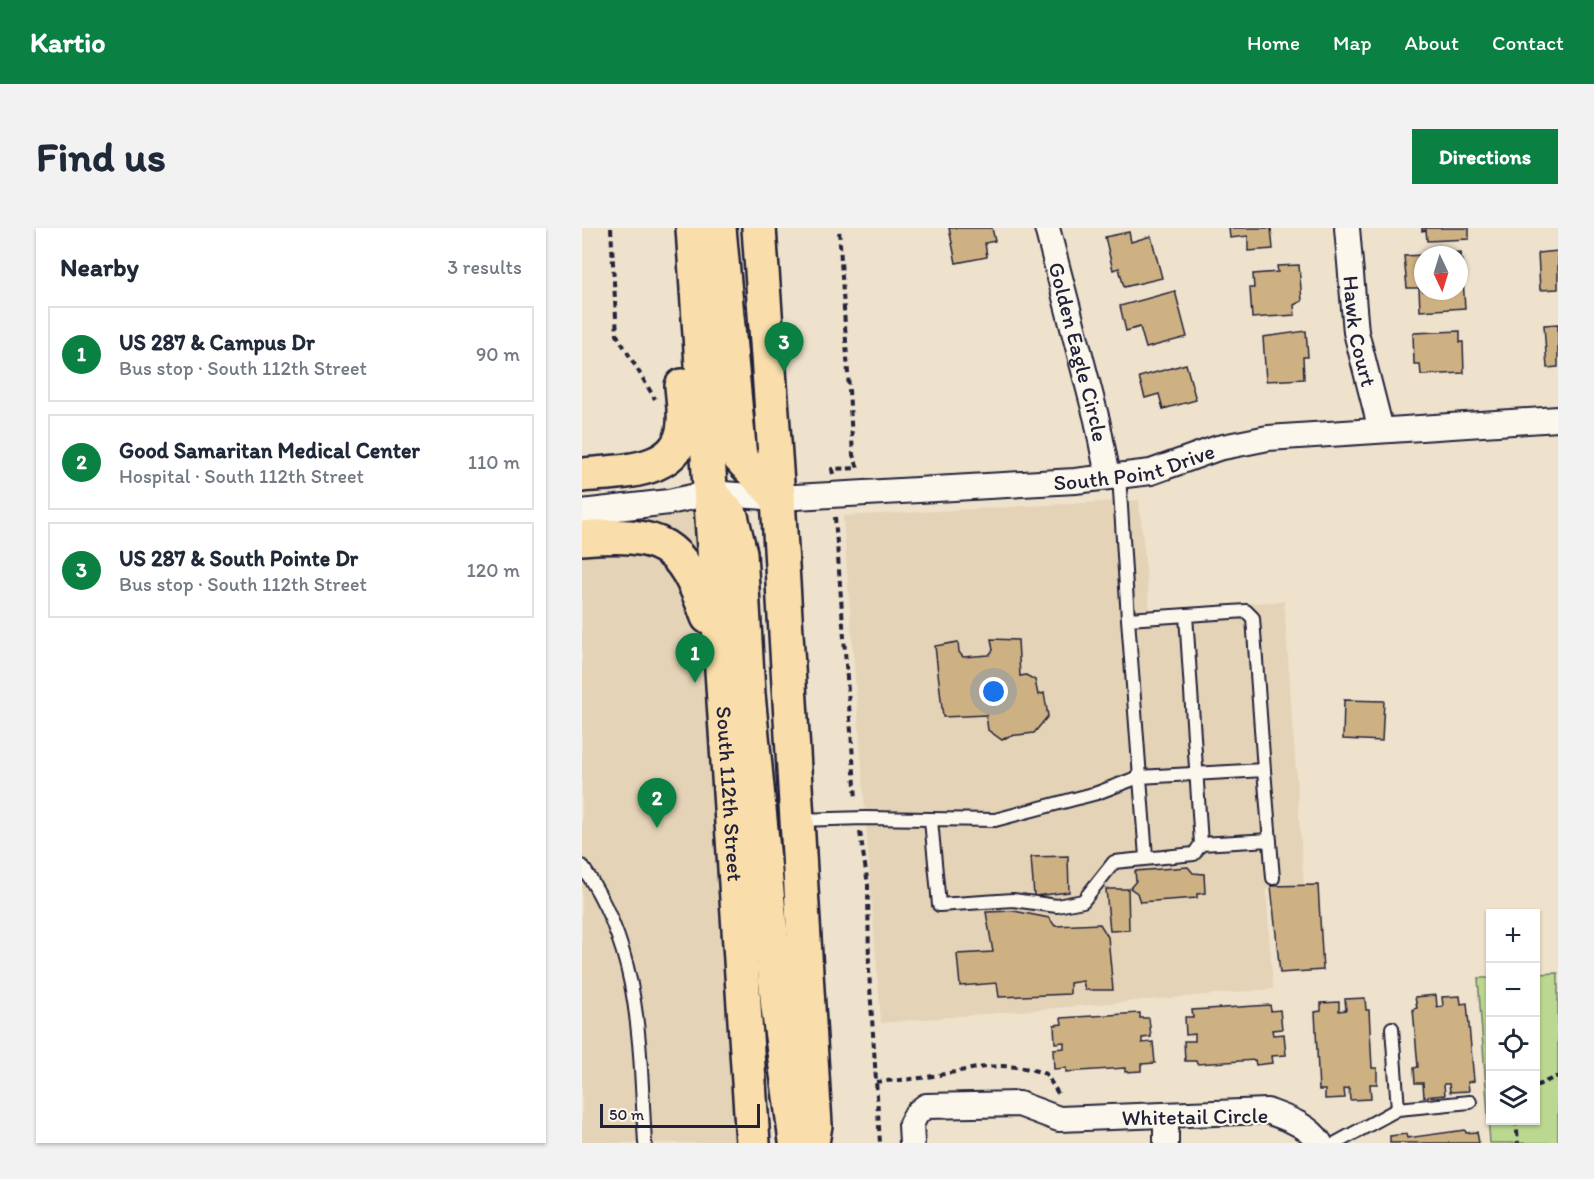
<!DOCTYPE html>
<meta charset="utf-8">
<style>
body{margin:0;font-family:Itim,sans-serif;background:#f2f2f3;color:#1f2937}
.controls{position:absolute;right:18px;bottom:18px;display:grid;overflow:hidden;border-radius:0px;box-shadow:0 2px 4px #0004}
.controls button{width:54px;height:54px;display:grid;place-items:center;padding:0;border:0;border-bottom:2px solid #e0e1e3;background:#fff;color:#1f2937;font:30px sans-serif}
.compass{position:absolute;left:832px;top:18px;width:54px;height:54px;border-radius:50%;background:#fff;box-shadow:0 2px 4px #0004;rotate:176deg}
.scale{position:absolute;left:18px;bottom:15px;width:160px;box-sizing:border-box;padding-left:6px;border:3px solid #22223b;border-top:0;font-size:16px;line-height:21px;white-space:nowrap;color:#22223b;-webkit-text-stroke:4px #fbf7ec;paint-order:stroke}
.you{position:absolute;left:412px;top:464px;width:21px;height:21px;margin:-15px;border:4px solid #fff;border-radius:50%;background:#1a73e8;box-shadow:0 0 0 9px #1a73e833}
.badge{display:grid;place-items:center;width:39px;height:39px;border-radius:50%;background:#0b8043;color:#fff;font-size:20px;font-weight:700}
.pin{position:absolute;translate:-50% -50px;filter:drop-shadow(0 2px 3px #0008)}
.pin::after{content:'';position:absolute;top:32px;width:21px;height:18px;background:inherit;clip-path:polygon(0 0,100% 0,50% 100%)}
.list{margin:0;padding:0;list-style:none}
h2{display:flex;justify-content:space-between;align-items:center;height:78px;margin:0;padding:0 24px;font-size:26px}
h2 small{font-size:20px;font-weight:400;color:#747a83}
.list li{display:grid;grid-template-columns:39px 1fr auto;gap:18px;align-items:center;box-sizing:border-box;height:96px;margin:0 12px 12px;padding:0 12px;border:2px solid #e0e1e3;border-radius:0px}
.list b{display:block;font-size:22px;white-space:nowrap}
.list p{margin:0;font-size:20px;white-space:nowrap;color:#747a83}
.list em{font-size:20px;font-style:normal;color:#747a83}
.icon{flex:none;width:33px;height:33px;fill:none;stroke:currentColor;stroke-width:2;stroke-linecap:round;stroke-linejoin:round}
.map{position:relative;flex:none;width:976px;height:915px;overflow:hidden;border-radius:0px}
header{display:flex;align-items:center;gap:36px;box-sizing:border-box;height:84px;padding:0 30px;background:#0b8043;color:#fff}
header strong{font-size:28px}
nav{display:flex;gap:33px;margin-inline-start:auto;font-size:21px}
.intro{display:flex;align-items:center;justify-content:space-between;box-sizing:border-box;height:144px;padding:0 36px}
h1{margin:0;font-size:42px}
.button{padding:15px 27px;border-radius:0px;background:#0b8043;color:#fff;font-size:21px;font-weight:700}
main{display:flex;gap:36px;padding:0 36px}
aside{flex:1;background:#fff;border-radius:0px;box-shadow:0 2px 4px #0004}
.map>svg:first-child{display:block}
.built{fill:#e4d3b6}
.green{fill:#bbd890;stroke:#6e7d66;stroke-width:1.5}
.building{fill:#ceb183;stroke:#22223b;stroke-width:1.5}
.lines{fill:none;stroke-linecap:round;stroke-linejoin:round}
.lane-casing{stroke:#22223b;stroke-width:16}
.street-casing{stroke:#22223b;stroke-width:28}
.primary-casing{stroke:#22223b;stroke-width:38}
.path{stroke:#22223b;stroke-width:4;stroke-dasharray:6 4.5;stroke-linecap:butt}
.lane{stroke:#fbf7ec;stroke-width:12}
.street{stroke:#fbf7ec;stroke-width:24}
.primary{stroke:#f9deab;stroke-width:33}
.labels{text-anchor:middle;stroke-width:4.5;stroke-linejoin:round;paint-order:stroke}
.street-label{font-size:22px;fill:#22223b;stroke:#fbf7ec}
</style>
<header>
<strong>Kartio</strong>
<nav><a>Home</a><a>Map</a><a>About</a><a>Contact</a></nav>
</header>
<div class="intro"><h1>Find us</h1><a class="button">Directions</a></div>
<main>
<aside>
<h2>Nearby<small>3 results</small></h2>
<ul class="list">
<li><span class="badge">1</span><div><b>US 287 &amp; Campus Dr</b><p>Bus stop · South 112th Street</p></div><em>90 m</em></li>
<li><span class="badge">2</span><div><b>Good Samaritan Medical Center</b><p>Hospital · South 112th Street</p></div><em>110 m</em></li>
<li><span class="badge">3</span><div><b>US 287 &amp; South Pointe Dr</b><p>Bus stop · South 112th Street</p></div><em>120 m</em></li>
</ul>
</aside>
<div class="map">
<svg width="976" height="915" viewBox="0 0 976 915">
<rect width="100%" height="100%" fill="#eee2cc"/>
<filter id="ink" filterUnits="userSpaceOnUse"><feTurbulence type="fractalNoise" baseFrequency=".0167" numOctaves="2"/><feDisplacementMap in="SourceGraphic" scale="12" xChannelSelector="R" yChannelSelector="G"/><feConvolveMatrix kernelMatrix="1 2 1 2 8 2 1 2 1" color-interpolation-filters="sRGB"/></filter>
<g filter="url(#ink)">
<path class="built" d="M128,265L172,915H0V284Z
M557,272L568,383L702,373L722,658L684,661L691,761L299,795L261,288Z"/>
<path class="green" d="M976,745V915H908L896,750H908L909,892H954V746Z"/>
<path class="building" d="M367,0H410L413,13L403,15L405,29L374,35Z
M647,0H689L691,21L666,23V8L648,10Z
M840,0H887V11L845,13L844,2L840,3Z
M547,4L549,14L569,8L580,50L542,59L537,40L531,42L523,9Z
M976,23V61L958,62L956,25Z
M879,24L883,80L838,83L837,60H825L822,28L841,27V63H877V27H844Z
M717,37L720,73L712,77L713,87L670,90L668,60H672L671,46L696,44L695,38Z
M593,63L605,109L564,120L558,99L544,103L538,78Z
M976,96V139L965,140L962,97Z
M724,103L726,129H721L722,151L684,153L681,109Z
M878,103V114H881L882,145L839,147L838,136H832L831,105Z
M604,136L614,172L581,181L577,166L563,170L557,149Z
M409,411L436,412L438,448L444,447L453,452L456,467L462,465L466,488L452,505L427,508L420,512L406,502L404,487L361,489L353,418L376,414L377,424L381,429L407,427L411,422Z
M762,472L802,473L800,513L761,511Z
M486,628L487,664L452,668L449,629Z
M606,639L611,645L622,646L623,665L615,666V670L558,674L555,665L548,660L554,653L553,643Z
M736,657L741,742L698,745L689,658Z
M524,661H546L547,702L528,703Z
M432,683L467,690L473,698L518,696L526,709L531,762H503L501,753L488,755V766L417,769L415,755L378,758L375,726L411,724L404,684Z
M854,767L855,779L861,778L860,769L878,768L879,776L885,775L892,853L886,854L887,863L868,864L867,856H862L863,867L842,869L841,855H833L832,840L836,839L831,781L835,780L833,769Z
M783,770L784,782H787L790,840H795V856H788L789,871L768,872L767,860L762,861L763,870L743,871V862H737L733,784L739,783V775L757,774V783L764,782L763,771Z
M688,777L689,783L698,782L700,801L690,802L691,807L702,806L704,827L689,828L690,835L674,837L673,832L615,836L614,833H603L602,813H613V806L604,807L603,789H611L610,782Z
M558,785V790H567L569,809L560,810V815L571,814L573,835L559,836V843L543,844V840L484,844V840L472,841L471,821L482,820V814L473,815L472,797L480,796L479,790Z
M883,902L884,905L895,904L897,915H808V908L824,906L825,910Z"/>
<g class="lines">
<g class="lane-casing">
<path id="lane" d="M537,247L546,391L664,383L671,390L682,542
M604,387L619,616
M546,391L564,629
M216,592L283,590L413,592L515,565L557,549L682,542L691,650
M349,592L357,677L431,672L475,678L501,673L532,634L612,626L619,616L688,612
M0,638C60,725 57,815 63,915
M816,881L888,874
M754,915L816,881L810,800"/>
</g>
<g class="street-casing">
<g id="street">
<path id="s1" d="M465,0L515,192L526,248"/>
<path id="s2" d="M765,0L774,104L799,202"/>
<path id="s3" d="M0,284L87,274L128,265L196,270L493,253L569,244L636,220L686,210L976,191"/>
<path d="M584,887V915"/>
<path d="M330,915L329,896L335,885L344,878L437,876L477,891L685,883C704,890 727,897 738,915"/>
</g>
</g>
<g class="primary-casing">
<g id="primary">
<path id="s4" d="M111,0L171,915"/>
<path d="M137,0L158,230L196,270"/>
<path d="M177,0L196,270L233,897L230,915"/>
<path d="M0,247C37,243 99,247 102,195C103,183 101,170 100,158"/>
<path d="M129,266L149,288L158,325L166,466L196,779L214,913"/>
<path d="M0,310C80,304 99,313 126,389"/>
</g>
</g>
<path class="path" d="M29,0L35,107L73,171
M251,246L250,241L276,240L271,227L257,0
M253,289L274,571
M278,604L286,657L287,743L298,915
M294,854C311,852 328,852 345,849C390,842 419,830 464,846L477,867
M954,858L976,848
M934,892L936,915"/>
<use href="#lane" class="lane"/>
<use href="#street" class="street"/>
<use href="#primary" class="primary"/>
</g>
</g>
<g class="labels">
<g class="street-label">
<text dy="8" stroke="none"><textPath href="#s2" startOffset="104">Hawk Court</textPath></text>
<text dy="8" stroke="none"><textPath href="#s1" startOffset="128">Golden Eagle Circle</textPath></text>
<text dy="8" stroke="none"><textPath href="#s3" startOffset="556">South Point Drive</textPath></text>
<text dy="8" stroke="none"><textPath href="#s4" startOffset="567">South 112th Street</textPath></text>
<text transform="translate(613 888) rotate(-1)" y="8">Whitetail Circle</text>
</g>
</g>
</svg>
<div class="controls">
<button>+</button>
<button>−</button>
<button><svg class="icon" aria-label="locate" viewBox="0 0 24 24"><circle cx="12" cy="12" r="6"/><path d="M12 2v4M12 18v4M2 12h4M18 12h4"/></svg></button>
<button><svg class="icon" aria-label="layers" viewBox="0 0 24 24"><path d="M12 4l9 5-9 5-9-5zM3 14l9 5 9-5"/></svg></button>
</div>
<svg class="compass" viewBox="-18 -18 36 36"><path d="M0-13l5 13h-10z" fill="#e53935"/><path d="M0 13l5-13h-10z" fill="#747a83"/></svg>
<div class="scale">50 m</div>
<div class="you"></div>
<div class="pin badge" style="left:113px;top:455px">1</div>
<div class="pin badge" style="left:75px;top:600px">2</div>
<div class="pin badge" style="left:202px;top:144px">3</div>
</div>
</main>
